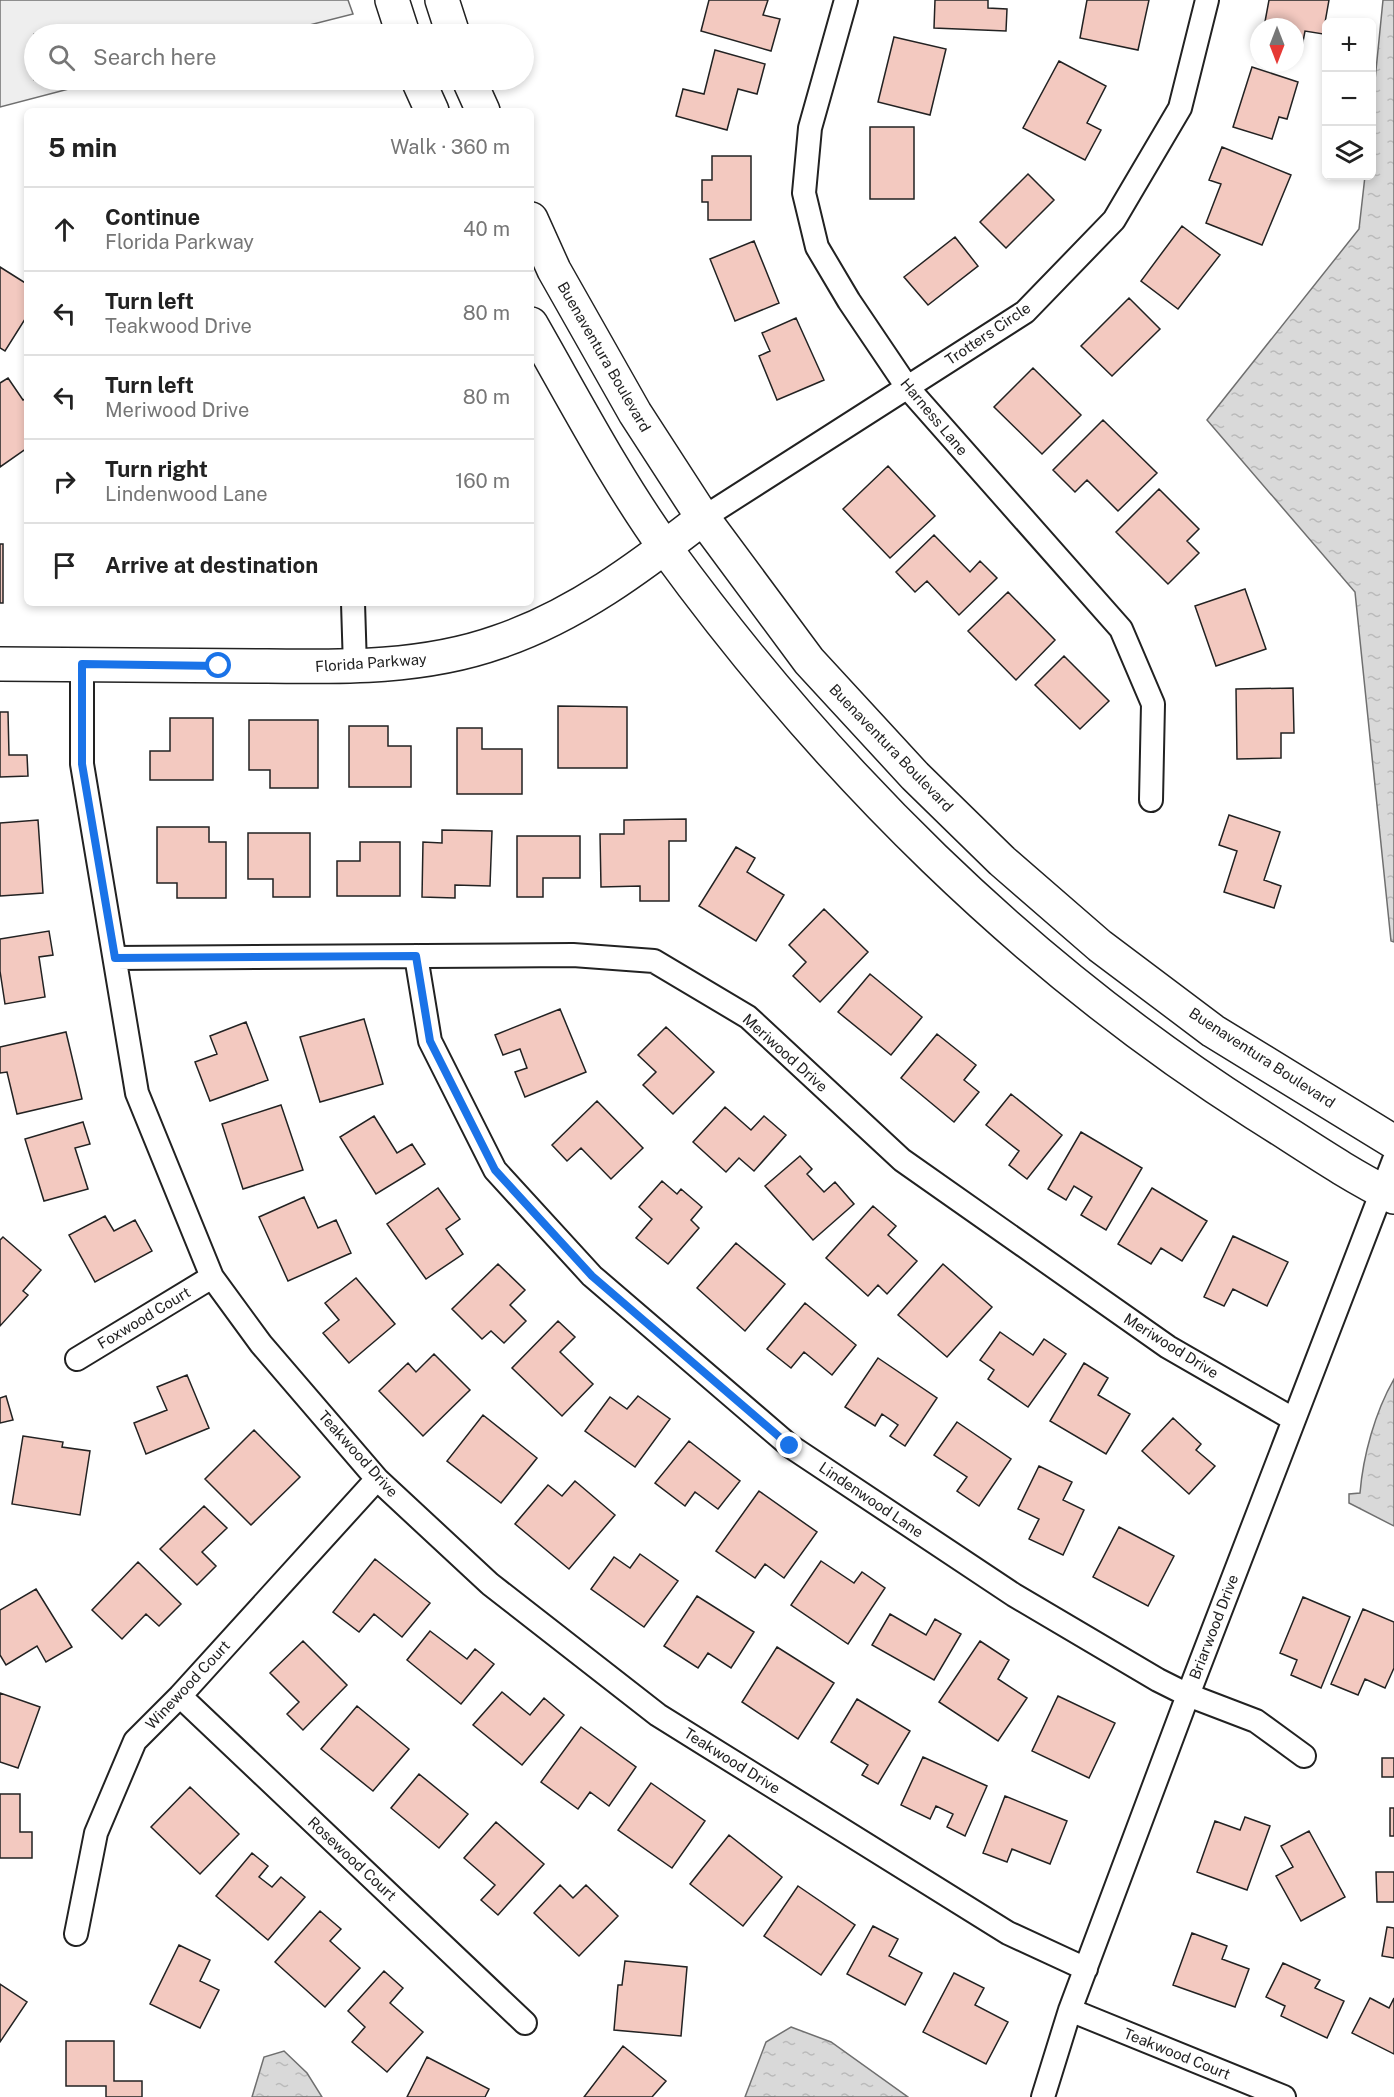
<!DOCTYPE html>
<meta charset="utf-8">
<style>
body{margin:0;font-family:"Public Sans",sans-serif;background:#f2f2f2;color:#222}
.controls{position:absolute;right:18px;top:18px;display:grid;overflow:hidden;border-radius:9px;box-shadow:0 3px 9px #0003}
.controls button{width:54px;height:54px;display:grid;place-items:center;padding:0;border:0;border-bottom:2px solid #e0e0e0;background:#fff;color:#222;font:30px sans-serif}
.compass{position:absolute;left:1250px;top:18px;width:54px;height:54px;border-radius:50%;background:#fff;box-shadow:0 3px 9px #0003;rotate:180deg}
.stop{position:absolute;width:18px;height:18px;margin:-14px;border:4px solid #1a73e8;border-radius:50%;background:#fff}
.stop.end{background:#1a73e8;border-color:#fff;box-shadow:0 2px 6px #0008}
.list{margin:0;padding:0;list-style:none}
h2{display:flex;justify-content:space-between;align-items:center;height:78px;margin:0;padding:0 24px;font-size:26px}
h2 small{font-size:20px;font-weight:400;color:#767676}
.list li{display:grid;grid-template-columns:39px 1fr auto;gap:18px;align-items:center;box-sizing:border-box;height:84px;padding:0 24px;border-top:2px solid #e0e0e0}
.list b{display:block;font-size:22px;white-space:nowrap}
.list p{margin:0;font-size:20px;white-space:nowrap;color:#767676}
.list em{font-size:20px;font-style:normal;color:#767676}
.icon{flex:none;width:33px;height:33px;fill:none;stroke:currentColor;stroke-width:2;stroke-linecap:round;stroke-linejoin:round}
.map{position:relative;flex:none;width:1394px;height:2097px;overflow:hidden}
.search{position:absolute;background:#fff;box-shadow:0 3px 9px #0003;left:24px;top:24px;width:510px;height:66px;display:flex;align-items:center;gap:15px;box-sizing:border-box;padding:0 21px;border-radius:33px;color:#767676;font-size:22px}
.panel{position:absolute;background:#fff;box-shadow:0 3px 9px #0003;left:24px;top:108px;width:510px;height:498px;border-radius:9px}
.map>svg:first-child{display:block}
.park{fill:#eee;stroke:#6f6f6f;stroke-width:1.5}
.water{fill:url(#water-ripples);stroke:#6f6f6f;stroke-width:1.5}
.building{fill:#f3c9c0;stroke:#222;stroke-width:1.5}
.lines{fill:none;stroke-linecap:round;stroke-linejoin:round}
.street-casing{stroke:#222;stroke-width:26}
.secondary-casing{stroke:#222;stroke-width:36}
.street{stroke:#fff;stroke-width:22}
.secondary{stroke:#fff;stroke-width:33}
.route{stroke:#1a73e8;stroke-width:8}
.labels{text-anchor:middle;stroke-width:4.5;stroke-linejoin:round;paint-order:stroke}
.street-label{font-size:15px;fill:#222;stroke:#fff}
</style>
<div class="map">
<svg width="1394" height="2097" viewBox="0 0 1394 2097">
<defs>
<pattern id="water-ripples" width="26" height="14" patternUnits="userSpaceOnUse" patternTransform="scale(1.5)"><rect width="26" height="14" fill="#d9d9d9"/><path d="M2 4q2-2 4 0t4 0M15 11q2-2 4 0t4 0" fill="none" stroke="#bababa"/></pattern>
</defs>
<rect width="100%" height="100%" fill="#fff"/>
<path class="park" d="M0,0H348L353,14L274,34H34V80H103L0,107Z"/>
<path class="water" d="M1383,0H1394V942L1391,941L1355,592L1207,420L1359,229L1365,176H1372V110Z
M1394,1379V1526L1349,1503V1494L1360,1493C1363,1456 1375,1412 1394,1379Z
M791,2027L831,2042L908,2097H745L766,2042Z
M284,2051L307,2073L322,2097H252L264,2057Z"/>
<path class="building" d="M709,0H768L763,15L780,19L771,51L701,31Z
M935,0H988V8L1007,9L1006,31L934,28Z
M1087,0H1149L1138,50L1080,38Z
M1269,0H1329L1323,34L1305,31L1301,52L1295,51V27H1264Z
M894,37L946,49L930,115L878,102Z
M715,50L765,64L757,94L738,89L727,130L676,116L683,89L704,94Z
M1059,61L1106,86L1087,123L1101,130L1085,160L1023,128Z
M1252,67L1298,82L1287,119L1279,117L1272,139L1233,127Z
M870,127H914V199H870Z
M1222,147L1291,175L1262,245L1206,223L1221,184L1209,180Z
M712,156H751V220H708V202H702V180H712Z
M1028,174L1054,200L1006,248L980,222Z
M1182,226L1220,255L1178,309L1141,281Z
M955,237L978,266L928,305L904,277Z
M754,241L779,303L735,321L710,259Z
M0,267L27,284V316L5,351L0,348Z
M1129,298L1160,329L1112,376L1081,346Z
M796,318L824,380L777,400L759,356L770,351L762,333Z
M1033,368L1081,415L1042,454L994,407Z
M8,378L23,400L27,398V448L0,467V383Z
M1103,420L1157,473L1118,511L1087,480L1075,492L1053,470Z
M888,466L935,516L890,558L843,509Z
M1159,489L1199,529L1187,541L1199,553L1168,584L1116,532Z
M934,535L970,572L980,561L997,578L959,615L927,581L915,592L896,572Z
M0,544H3V603H0Z
M1245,589L1266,649L1216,666L1195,606Z
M1008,592L1055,640L1016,680L968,631Z
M1064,656L1109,701L1080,729L1035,685Z
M1293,688L1294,733H1281V758L1237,759L1236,689Z
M558,706L627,707V768H558Z
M0,712H8L9,755H27L28,776L0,777Z
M170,718H213V780H150V751H170Z
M249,720H318V788H270V770H249Z
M349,726H388V746H411V787H349Z
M457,728H482V749H522V794H457Z
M1229,815L1280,832L1264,880L1281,886L1274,908L1224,892L1237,851L1219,845Z
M686,819V841H669V901H640V886L601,887L600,834H624V820Z
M38,820L43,893L0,896V823Z
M157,827H209V842H226V898H177V883H157Z
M442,830L492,831L490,886L455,885V898L422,897L423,842L442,843Z
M248,833H310V897H273V879H248Z
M517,836H580V878H543V897H517Z
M360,842H400V896H337V861H360Z
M736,847L755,858L747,872L784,895L756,941L699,906Z
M824,909L868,952L820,1002L793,976L806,962L789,945Z
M49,931L53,955L39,957L45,997L5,1004L0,971V939Z
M870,974L922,1017L891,1055L838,1012Z
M560,1009L586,1072L525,1097L515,1072L527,1068L520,1049L503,1055L495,1035Z
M364,1019L383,1084L320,1102L300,1037Z
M246,1022L268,1080L210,1101L195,1062L217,1054L210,1036Z
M666,1027L714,1072L673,1114L643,1085L656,1072L638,1055Z
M66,1032L82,1099L17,1114L7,1072L0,1073V1047Z
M937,1034L976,1065L964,1080L979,1092L954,1122L901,1078Z
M1011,1094L1062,1135L1027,1179L1009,1165L1019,1151L986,1125Z
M597,1101L643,1148L611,1179L581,1148L567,1161L552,1145Z
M281,1105L303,1170L243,1189L222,1124Z
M725,1107L751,1130L764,1116L786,1135L754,1171L739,1158L726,1172L693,1142Z
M374,1116L397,1153L412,1144L425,1164L376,1194L340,1137Z
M83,1122L90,1144L75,1148L88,1189L44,1201L25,1139Z
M1081,1132L1142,1168L1106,1230L1081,1215L1092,1197L1074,1186L1066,1200L1048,1189Z
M800,1156L812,1169L807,1174L824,1192L835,1182L854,1204L813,1240L765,1186Z
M662,1181L677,1194L681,1189L702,1207L691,1220L699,1228L668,1264L636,1238L652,1219L639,1207Z
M438,1188L460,1219L446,1229L463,1254L426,1279L387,1224Z
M1152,1188L1207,1221L1182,1261L1161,1248L1151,1264L1118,1244Z
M304,1197L318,1228L336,1220L351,1253L288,1281L259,1217Z
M873,1206L896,1226L888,1235L917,1261L887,1294L878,1285L868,1296L826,1258Z
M105,1216L114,1231L135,1220L152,1251L95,1282L69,1235Z
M1233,1236L1288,1262L1267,1306L1233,1289L1224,1306L1204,1297Z
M3,1237L41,1270L23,1291L28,1295L0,1326V1240Z
M736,1243L785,1284L745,1331L697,1288Z
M498,1264L525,1290L510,1305L526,1321L504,1343L491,1331L482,1339L452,1309Z
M943,1264L992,1307L947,1357L898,1315Z
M356,1278L395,1324L349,1363L323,1333L339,1320L325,1303Z
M805,1303L856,1345L832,1375L804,1352L791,1368L767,1349Z
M558,1321L575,1337L560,1352L593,1384L562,1416L512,1368Z
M1000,1332L1033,1355L1044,1339L1066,1354L1028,1407L988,1379L994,1370L980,1360Z
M434,1354L470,1390L423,1436L379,1391L408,1363L416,1372Z
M878,1358L937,1398L905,1446L890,1436L898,1425L882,1414L875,1426L845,1407Z
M1084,1363L1108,1378L1098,1395L1130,1414L1106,1454L1050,1421Z
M187,1375L209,1428L146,1454L134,1423L167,1410L157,1387Z
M6,1396L13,1420L0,1423V1398Z
M638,1396L670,1419L635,1467L585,1431L610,1397L627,1409Z
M483,1415L537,1458L501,1503L447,1461Z
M1173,1418L1201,1444L1196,1450L1215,1466L1189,1494L1142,1451Z
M957,1422L1011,1459L979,1506L957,1491L967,1477L934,1455Z
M254,1430L300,1477L251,1525L205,1479Z
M23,1436L63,1442L62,1447L90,1451L80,1515L12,1504Z
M689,1441L740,1481L718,1509L695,1492L685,1506L655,1483Z
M1039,1466L1072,1482L1063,1500L1084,1510L1063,1555L1029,1539L1039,1519L1018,1509Z
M575,1481L615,1515L569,1569L515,1524L548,1485L562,1496Z
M759,1491L817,1532L784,1578L765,1564L755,1578L716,1551Z
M204,1506L227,1528L202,1552L216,1566L197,1585L160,1549Z
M1119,1527L1174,1556L1148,1606L1093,1577Z
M640,1554L678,1581L644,1627L591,1589L614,1557L630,1568Z
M375,1559L430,1603L402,1637L374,1614L359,1632L333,1612Z
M821,1561L854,1583L862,1572L885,1588L848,1644L791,1605Z
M138,1562L181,1604L159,1626L146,1614L122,1639L92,1610Z
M36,1589L72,1647L46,1662L37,1646L6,1665L0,1655V1610Z
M697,1596L754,1632L731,1668L708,1653L698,1668L664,1646Z
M1303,1597L1350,1617L1321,1688L1291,1675L1297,1660L1280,1653Z
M1363,1609L1394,1622V1668L1385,1688L1365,1679L1358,1695L1331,1684Z
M890,1614L926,1635L935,1619L961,1634L934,1680L872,1645Z
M430,1631L467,1659L475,1649L494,1664L461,1704L407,1660Z
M303,1641L347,1685L303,1730L287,1714L299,1702L270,1673Z
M980,1641L1009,1660L998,1679L1027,1698L998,1741L939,1702Z
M777,1647L834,1683L798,1739L742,1702Z
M502,1692L530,1715L544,1698L564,1715L522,1765L473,1725Z
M0,1693L40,1707L18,1768L0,1762Z
M1058,1696L1115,1723L1089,1778L1032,1751Z
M857,1699L910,1731L878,1784L862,1775L868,1765L831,1742Z
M357,1706L409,1749L373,1791L321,1749Z
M581,1727L636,1767L609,1806L590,1792L578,1809L541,1782Z
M923,1757L987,1786L965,1836L947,1827L953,1814L936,1806L930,1819L901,1805Z
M1382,1758H1394V1777H1382Z
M419,1774L468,1814L439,1848L391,1808Z
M651,1783L705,1821L672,1868L618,1830Z
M190,1787L239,1834L200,1874L151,1827Z
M0,1794H20V1832H32V1858H0Z
M1005,1796L1067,1821L1050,1864L1012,1849L1007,1862L983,1853Z
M1390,1808H1394V1836H1390Z
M1245,1817L1270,1826L1247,1890L1197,1872L1215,1821L1240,1830Z
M496,1822L544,1864L498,1915L481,1900L495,1885L464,1858Z
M1309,1831L1345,1897L1301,1921L1276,1876L1293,1867L1281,1846Z
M729,1835L782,1877L743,1926L690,1884Z
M252,1853L268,1866L259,1877L272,1887L281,1877L305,1897L268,1940L216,1896Z
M1376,1872H1394V1902H1377Z
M560,1885L573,1898L586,1885L618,1916L579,1956L534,1913Z
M798,1886L855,1925L821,1975L764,1936Z
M320,1911L341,1929L330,1941L360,1968L325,2007L275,1962Z
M873,1926L898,1939L889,1956L922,1973L905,2005L847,1974Z
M1387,1927L1394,1928V1958L1382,1956Z
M1192,1933L1227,1946L1222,1959L1249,1969L1235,2007L1173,1985Z
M179,1945L210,1960L200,1981L219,1990L200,2028L150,2004Z
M625,1961L687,1967L681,2036L614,2030L618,1985H622Z
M1283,1963L1320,1980L1315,1988L1344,2001L1327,2038L1281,2016L1285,2006L1266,1997Z
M384,1971L403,1988L390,2003L423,2032L387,2072L352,2042L365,2027L348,2011Z
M954,1973L984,1988L975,2005L1008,2022L986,2064L923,2032Z
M0,1984L27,2002L0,2042Z
M1370,1998L1389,2008L1394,1998V2054L1352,2033Z
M66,2041H114V2081H142V2097H106V2086H66Z
M623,2046L666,2081L652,2097H584Z
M427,2057L489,2089L485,2097H407Z"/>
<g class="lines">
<g class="street-casing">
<path id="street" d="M846,0L810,128L804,193L817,247L849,301L907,387L1121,629L1153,704L1151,800
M703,518L1025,312L1114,220L1180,108L1207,0
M353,603L355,667
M82,664V764L137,1093L212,1277L261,1344L377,1479L490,1584L658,1715L1008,1933L1086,1969
M416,956L430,1041L495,1170L592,1276L790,1446L1014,1595L1158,1680L1188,1695L1256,1721L1304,1756
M115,958L573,955L654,961L748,1017L902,1160L1168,1347L1293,1419
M77,1359L212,1277
M180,1696L525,2023
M76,1934L96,1833L135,1741L180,1696L377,1479
M1070,2010L1284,2097
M1043,2097L1070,2010L1188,1695L1394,1160"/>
</g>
<g class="secondary-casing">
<path id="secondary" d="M392,0L403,34
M442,0L453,34
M418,80L432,111
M469,80L483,111
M531,219L554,270L635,413L703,518L809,661L915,776L1002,861L1100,946L1213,1031L1394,1142
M531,324C574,399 615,478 666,549C827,770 1024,966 1255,1113C1300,1141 1345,1173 1394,1197
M0,664C86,664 173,666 259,666C339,667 422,669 498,642C575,616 640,567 703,518"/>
</g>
<use href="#street" class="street"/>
<use href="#secondary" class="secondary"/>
</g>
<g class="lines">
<path class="route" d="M219,666L82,664V764L115,958L416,956L430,1041L495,1170L592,1276L790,1446"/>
</g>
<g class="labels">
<g class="street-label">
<text transform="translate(988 334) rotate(-34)" y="5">Trotters Circle</text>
<text transform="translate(604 357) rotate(60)" y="5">Buenaventura Boulevard</text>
<text transform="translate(934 417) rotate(50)" y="5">Harness Lane</text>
<text transform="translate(371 663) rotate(-4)" y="5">Florida Parkway</text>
<text transform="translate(891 748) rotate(46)" y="5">Buenaventura Boulevard</text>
<text transform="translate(785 1053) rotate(42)" y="5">Meriwood Drive</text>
<text transform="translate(1262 1058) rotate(33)" y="5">Buenaventura Boulevard</text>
<text transform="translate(144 1318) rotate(-31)" y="5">Foxwood Court</text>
<text transform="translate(1171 1346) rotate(32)" y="5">Meriwood Drive</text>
<text transform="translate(358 1454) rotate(48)" y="5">Teakwood Drive</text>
<text transform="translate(871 1500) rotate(34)" y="5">Lindenwood Lane</text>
<text transform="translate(1214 1627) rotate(-69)" y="5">Briarwood Drive</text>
<text transform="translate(188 1685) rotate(-47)" y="5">Winewood Court</text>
<text transform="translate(732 1761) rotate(32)" y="5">Teakwood Drive</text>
<text transform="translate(352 1859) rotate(43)" y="5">Rosewood Court</text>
<text transform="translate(1177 2054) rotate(22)" y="5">Teakwood Court</text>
</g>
</g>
</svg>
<div class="controls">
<button>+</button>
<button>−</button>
<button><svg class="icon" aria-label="layers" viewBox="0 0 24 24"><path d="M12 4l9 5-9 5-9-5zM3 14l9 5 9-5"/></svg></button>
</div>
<svg class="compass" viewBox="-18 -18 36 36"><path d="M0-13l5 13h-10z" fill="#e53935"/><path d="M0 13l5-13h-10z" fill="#767676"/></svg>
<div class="stop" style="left:219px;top:666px"></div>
<div class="stop end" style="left:790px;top:1446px"></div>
<div class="search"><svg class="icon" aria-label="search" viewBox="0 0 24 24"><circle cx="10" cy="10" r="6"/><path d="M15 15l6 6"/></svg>Search here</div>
<section class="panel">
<h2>5 min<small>Walk · 360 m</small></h2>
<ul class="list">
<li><svg class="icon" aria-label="ahead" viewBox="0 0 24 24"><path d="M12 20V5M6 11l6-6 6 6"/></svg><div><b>Continue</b><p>Florida Parkway</p></div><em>40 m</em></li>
<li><svg class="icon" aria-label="left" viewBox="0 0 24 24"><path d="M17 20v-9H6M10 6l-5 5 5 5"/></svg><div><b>Turn left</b><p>Teakwood Drive</p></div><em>80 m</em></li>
<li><svg class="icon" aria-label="left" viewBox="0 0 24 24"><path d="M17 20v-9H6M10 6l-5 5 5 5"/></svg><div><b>Turn left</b><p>Meriwood Drive</p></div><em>80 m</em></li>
<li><svg class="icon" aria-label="right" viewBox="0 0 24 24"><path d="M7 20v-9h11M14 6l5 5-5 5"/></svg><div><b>Turn right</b><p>Lindenwood Lane</p></div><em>160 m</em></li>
<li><svg class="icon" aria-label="arrive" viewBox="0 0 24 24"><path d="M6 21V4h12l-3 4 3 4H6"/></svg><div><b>Arrive at destination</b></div></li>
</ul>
</section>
</div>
